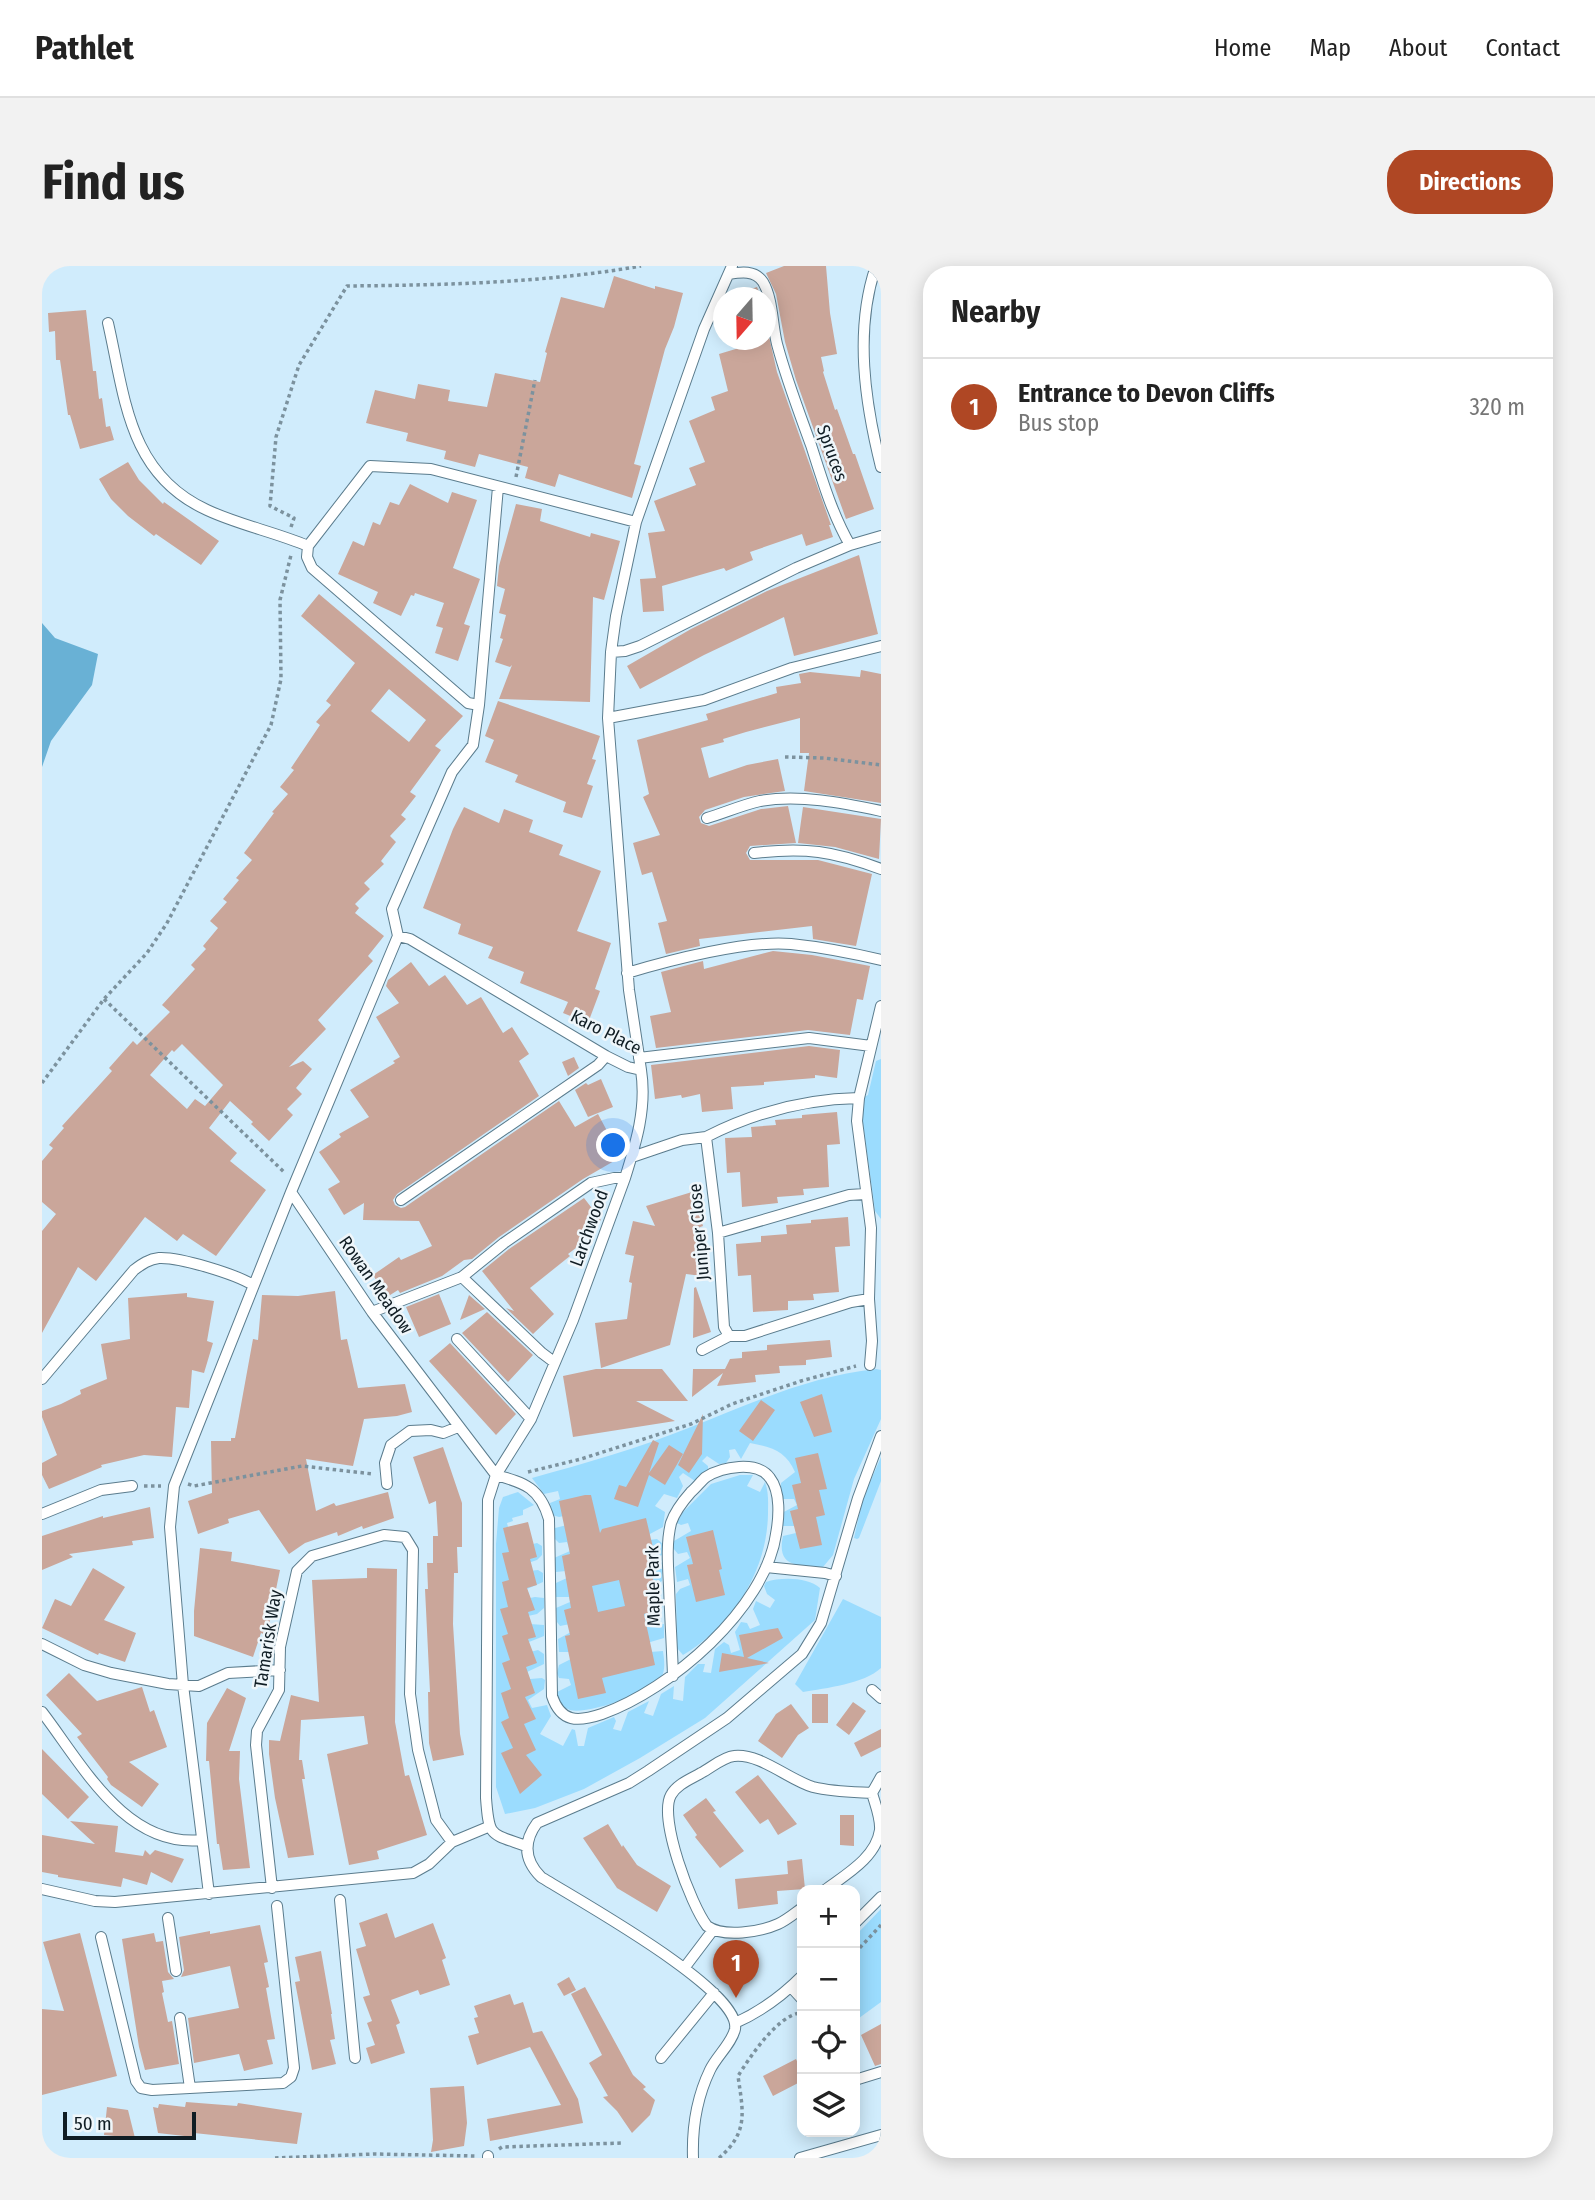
<!DOCTYPE html>
<meta charset="utf-8">
<style>
body{margin:0;font-family:"Fira Sans Condensed",sans-serif;background:#f2f2f2;color:#222}
.controls{position:absolute;right:21px;bottom:21px;display:grid;overflow:hidden;border-radius:14px;box-shadow:0 4px 18px #0003}
.controls button{width:63px;height:63px;display:grid;place-items:center;padding:0;border:0;border-bottom:2px solid #e0e0e0;background:#fff;color:#222;font:35px sans-serif}
.compass{position:absolute;left:671px;top:21px;width:63px;height:63px;border-radius:50%;background:#fff;box-shadow:0 4px 18px #0003;rotate:200deg}
.scale{position:absolute;left:21px;bottom:18px;width:133px;box-sizing:border-box;padding-left:7px;border:4px solid #101d24;border-top:0;font-size:19px;line-height:24px;white-space:nowrap;color:#101d24;-webkit-text-stroke:5px #eff6fa;paint-order:stroke}
.you{position:absolute;left:572px;top:880px;width:24px;height:24px;margin:-18px;border:5px solid #fff;border-radius:50%;background:#1a73e8;box-shadow:0 0 0 10px #1a73e833}
.badge{display:grid;place-items:center;width:46px;height:46px;border-radius:50%;background:#af4724;color:#fff;font-size:23px;font-weight:700}
.pin{position:absolute;translate:-50% -58px;filter:drop-shadow(0 2px 4px #0008)}
.pin::after{content:'';position:absolute;top:37px;width:24px;height:21px;background:inherit;clip-path:polygon(0 0,100% 0,50% 100%)}
.list{margin:0;padding:0;list-style:none}
h2{display:flex;justify-content:space-between;align-items:center;height:91px;margin:0;padding:0 28px;font-size:30px}
h2 small{font-size:23px;font-weight:400;color:#767676}
.list li{display:grid;grid-template-columns:46px 1fr auto;gap:21px;align-items:center;box-sizing:border-box;height:98px;padding:0 28px;border-top:2px solid #e0e0e0}
.list b{display:block;font-size:26px;white-space:nowrap}
.list p{margin:0;font-size:23px;white-space:nowrap;color:#767676}
.list em{font-size:23px;font-style:normal;color:#767676}
.icon{flex:none;width:38px;height:38px;fill:none;stroke:currentColor;stroke-width:2;stroke-linecap:round;stroke-linejoin:round}
.map{position:relative;flex:none;width:839px;height:1892px;overflow:hidden;border-radius:28px}
header{display:flex;align-items:center;gap:42px;box-sizing:border-box;height:98px;padding:0 35px;background:#fff;border-bottom:2px solid #e0e0e0}
header strong{font-size:33px}
nav{display:flex;gap:38px;margin-inline-start:auto;font-size:24px}
.intro{display:flex;align-items:center;justify-content:space-between;box-sizing:border-box;height:168px;padding:0 42px}
h1{margin:0;font-size:49px}
.button{padding:18px 32px;border-radius:28px;background:#af4724;color:#fff;font-size:24px;font-weight:700}
main{display:flex;gap:42px;padding:0 42px}
aside{flex:1;background:#fff;border-radius:28px;box-shadow:0 4px 18px #0003}
.map>svg:first-child{display:block}
.green{fill:#9bdcfe}
.water{fill:#69b1d5}
.building{fill:#caa69a;fill-rule:evenodd}
.lines{fill:none;stroke-linecap:round;stroke-linejoin:round}
.lane-casing{stroke:#5b7c8d;stroke-width:12}
.path{stroke:#7c929e;stroke-width:3.5;stroke-dasharray:3.5 3.5;stroke-linecap:butt}
.lane{stroke:#fff;stroke-width:10}
.labels{text-anchor:middle;stroke-width:5;stroke-linejoin:round;paint-order:stroke}
.street-label{font-size:18px;fill:#101d24;stroke:#eff6fa}
</style>
<header>
<strong>Pathlet</strong>
<nav><a>Home</a><a>Map</a><a>About</a><a>Contact</a></nav>
</header>
<div class="intro"><h1>Find us</h1><a class="button">Directions</a></div>
<main>
<div class="map">
<svg width="839" height="1892" viewBox="0 0 839 1892">
<rect width="100%" height="100%" fill="#d0ecfc"/>
<path class="green" d="M839,793V953L833,945L820,850L822,831L826,829L834,795Z
M834,1103L839,1104V1153L812,1213L791,1289L781,1301C756,1300 734,1301 741,1270L754,1267L753,1260H738V1248L755,1239L752,1233H739V1217L753,1206C744,1185 729,1181 708,1177L699,1193L693,1183L687,1184L688,1191L684,1197L677,1198L665,1190L660,1195L666,1200V1205L653,1215L641,1207L637,1211L641,1220L635,1232L622,1228L613,1240L623,1246L621,1261L606,1269L607,1274L615,1273L621,1278L620,1289L603,1298L605,1304L620,1303V1315L612,1321L604,1322L607,1331H619L622,1335L620,1342L604,1351L607,1359L622,1358V1372L605,1377L608,1386L621,1385C622,1393 624,1404 619,1412C610,1426 546,1449 528,1444C525,1443 522,1441 518,1439L515,1426L529,1419L527,1413L517,1412L515,1407L517,1399L529,1393L527,1386H517L516,1373L529,1366L528,1358L518,1360L515,1356L514,1342L528,1336L527,1331H514V1317L527,1311L524,1305L514,1306L512,1292L528,1285L525,1276L517,1277L513,1273V1262L529,1258L526,1249L517,1251L510,1249L508,1237L518,1233L516,1225L502,1228L490,1212C544,1197 597,1182 649,1161C710,1137 768,1110 834,1103Z
M839,1191V1215L817,1272L815,1273L812,1272L821,1232Z
M698,1209H711L705,1220L718,1226L723,1216C727,1227 726,1237 726,1248C725,1306 690,1360 641,1389L635,1382L634,1328L638,1323L648,1319L646,1313L635,1316L633,1301L648,1292L645,1286L636,1288L631,1282L632,1275L649,1265L646,1257L639,1259L635,1257L641,1246L669,1218Z
M476,1226L492,1239L481,1244V1249L470,1252L471,1255L465,1257L466,1261L462,1262L487,1279L495,1277L500,1280V1289L495,1294L486,1297L487,1305L496,1304L501,1307V1316L485,1323L488,1332L493,1331L502,1332V1342L495,1348L486,1350L488,1358L502,1359V1370L487,1376L488,1386L496,1384L502,1388V1398L485,1406L488,1413L500,1412L503,1414L502,1423L486,1434L490,1442L505,1439L509,1450L498,1468L521,1480L530,1463L533,1464L536,1480H542L546,1462L572,1451L574,1455L571,1463L579,1465L586,1446L607,1435L602,1447L611,1450L619,1428L632,1420L631,1433L641,1435L643,1411L656,1398H663L661,1406L669,1407L673,1383L682,1376L687,1379L689,1387L698,1384L693,1366L699,1356L705,1357L708,1363L718,1359L711,1343L714,1335L728,1342L733,1334L725,1328L722,1320L724,1316C739,1311 766,1311 778,1322L773,1354L663,1452L598,1492L542,1523L493,1542L463,1548L454,1521V1278L457,1242L461,1231Z
M801,1333L839,1351V1402C822,1418 784,1422 761,1426L753,1418Z
M839,1643V1736L813,1755V1670Z"/>
<path class="water" d="M0,357L13,372L56,388L50,419L9,475L0,501Z"/>
<path class="building" d="M742,0H784L788,47L795,88L779,91L782,105L781,106L793,144L795,143L811,188H813L832,243L804,253L754,114L743,76L734,28L724,7Z
M572,10L613,23V20L641,27L632,61L623,83L592,198L599,200L590,232L517,208L513,221L483,212L486,201L437,188L433,201L402,193L404,185L364,175L366,167L324,157L333,124L373,133L376,118L408,124L406,135L445,141L453,107L498,116L505,87L503,86L519,31L562,42Z
M715,21L719,32H693L692,29Z
M44,44L51,105H54L57,133L60,132L64,161L68,160L72,174L38,183L28,149H26L18,94H14L13,65L7,66L6,47Z
M724,57L735,106L789,259H787L791,271L764,280L760,268L708,286L711,294L684,305L682,302L620,320L622,345L601,346L598,313L614,312L606,267L623,265L612,235L654,219L647,202L663,196L647,155L673,144L669,131L686,125L677,88L724,74Z
M86,196L97,214L121,238L122,236L177,275L159,299L114,268L112,270L86,250L69,233L57,213Z
M368,218L406,237L410,226L435,234L411,302L438,313L422,358L428,360L416,395L393,387L401,362L394,360L402,337L373,327L372,330L369,329L359,350L331,337L336,326L296,308L311,275L322,280L331,256L338,259L348,236L357,239Z
M474,238L500,243L498,255L548,271L549,267L578,275L562,334L551,331L548,436L457,433L470,399L468,401L453,396L461,373L458,372L464,349L457,347L463,323L455,320L457,300Z
M817,289L836,368L752,390L742,351L662,389L598,423L585,400L649,363L725,325Z
M277,328L421,450L393,480L399,484L368,526L374,530L359,549L364,553L348,570L354,576L339,595L342,598L322,617L328,623L313,638L317,642L313,647L342,670L326,690L331,695L276,754L284,763L247,801L261,795L270,803L254,822L260,828L245,843L251,849L227,875L209,858L211,856L188,835L167,862L195,887L188,895L224,924L174,990L141,968L135,975L103,951L54,1015L36,1001L0,1067V965L14,948L0,936V895L11,882L7,879L22,862L20,860L70,805L67,802L91,775L95,779L128,746L120,739L153,703L149,699L164,683L161,680L176,662L168,655L185,636L181,633L197,614L194,612L210,594L202,587L232,547L230,546L246,528L238,521L252,504L249,502L278,459L274,456L289,439L284,435L313,397L259,350ZM347,423L384,454L367,476L329,445ZM140,778L181,819L163,840L153,833L145,843L108,809L130,784L132,786Z
M819,404L839,408V537L762,525L767,487H758V452L704,466L681,473L682,476L659,482L667,512L705,499L736,493L743,525L702,531L663,544L657,551L659,557L667,560L719,543L746,540L754,577L708,580L704,587L708,594H776L830,608L814,680L771,673L770,660L657,673L658,680L624,688L616,657L625,655L610,606L600,609L591,577L618,569L601,531L607,528L595,474L666,454L664,448L735,427L734,421L759,417L757,408L768,406L818,411Z
M456,435L558,470L550,493L554,494L545,518L551,520L540,552L521,546L524,536L473,516L476,509L443,496L452,474L443,470Z
M422,541L457,557L462,543L491,554L487,566L521,579L517,589L559,605L535,665L569,677L553,723L558,725L546,757L521,747L526,736L478,717L482,706L446,692L451,681L416,668L419,658L381,642L411,563Z
M761,541L839,553L837,593L793,581L756,577Z
M731,685L770,689L828,700L821,734L815,733L808,769L766,764L614,782L608,750L629,746L619,706L661,695L662,703Z
M369,696L387,720L403,709L425,739L439,731L461,767L470,761L487,788L477,795L497,830L355,928L351,934L353,939L359,942L363,941L517,835L533,861L556,848L579,891L541,913L457,971L430,993L422,994L400,1010L358,1027L356,1024L345,1031L331,1009L357,991L359,994L390,980L377,955L321,954L322,937L302,949L286,923L298,916L277,886L299,871L297,868L327,851L308,824L353,797L351,795L358,791L334,751L357,737L344,720L346,714Z
M767,780L798,784L795,812L773,809V812L722,816V819L689,821L691,843L660,846L658,828L640,832L639,829L613,833L609,799Z
M532,791L537,802L526,810L520,796Z
M559,813L571,841L546,851L533,824L544,817L546,819Z
M795,846L798,878L785,879L787,921L761,923L762,929L735,931L736,937L700,941L698,906L685,907L683,872L710,871L709,861L734,859L733,854L760,852V849Z
M650,926L661,960L653,963L661,987L653,989L660,1010L644,1008L628,1079L559,1102L553,1057L585,1053L590,1017L587,1016L592,990L583,988L591,955L613,960L604,940Z
M542,932L559,954L539,969L543,975L526,988L528,990L488,1022L512,1048L491,1068L464,1042L472,1045L440,1005L467,983Z
M806,951L808,980L793,981L797,1026L771,1028L772,1034L746,1035V1044L711,1046L709,1009L696,1010L694,978L719,976V970L745,968L744,959L769,957V954Z
M654,1021L669,1066L651,1072L652,1022Z
M293,1025L299,1074L305,1073L316,1122L363,1118L370,1146L355,1150L322,1153L311,1200L264,1193L274,1245L292,1237L294,1240L346,1226L352,1252L321,1263L320,1260L296,1270L295,1266L263,1277L247,1288L217,1244L186,1253L187,1257L156,1268L146,1235L170,1227L169,1175H189V1172H193L211,1073L216,1074L220,1029L256,1030Z
M145,1027V1031L172,1035L165,1075L171,1077L162,1107L150,1104L147,1142L134,1141L130,1191L102,1189L59,1199L60,1201L7,1223L0,1209V1197L15,1189L0,1151V1145L19,1138L39,1128L38,1124L65,1113L59,1078L88,1073L86,1032Z
M397,1028L409,1058L377,1071L364,1041Z
M427,1029L443,1043L418,1054Z
M445,1046L491,1089L466,1116L420,1067Z
M788,1074L790,1091L764,1094V1099L737,1100L738,1107L713,1109L714,1116L675,1120L681,1107L650,1131L651,1103H683L688,1093L700,1092V1086L725,1084V1079Z
M408,1077L474,1148L454,1169L387,1095Z
M554,1103H620L646,1135H594L633,1155L531,1171L521,1110Z
M780,1128L790,1166L772,1171L758,1136Z
M719,1134L733,1144L711,1175L697,1165Z
M661,1148L660,1188L647,1207L636,1199Z
M611,1174L617,1177L607,1207L627,1179L641,1188L623,1219L607,1209L596,1241L572,1233L577,1219L584,1221Z
M401,1181L420,1237V1281H415L416,1307H412L411,1358L418,1468L422,1489L391,1495L387,1477L386,1426H388L383,1323H386L385,1297H391V1270H396L394,1235L387,1238L371,1191Z
M776,1187L785,1223L777,1224L783,1249L774,1251L780,1279L758,1283L748,1245L756,1243L750,1219L759,1217L753,1192Z
M543,1229H549L558,1267L560,1263L604,1252L613,1290L605,1292L612,1317L607,1319L614,1345L602,1348L613,1399L560,1412L564,1427L536,1433L523,1370L528,1369L522,1344L529,1342L520,1290L528,1288L517,1235ZM577,1314L583,1340L556,1346L550,1320Z
M108,1241L112,1272L90,1275L91,1279L27,1288L31,1291L0,1304V1270L61,1250V1252Z
M486,1256L495,1291L488,1293L495,1319L485,1322L493,1344L486,1346L494,1371L486,1373L495,1397L484,1401L493,1427L483,1431L494,1453L482,1458L494,1484L484,1489L500,1509L478,1528L459,1487L471,1482L459,1456L467,1452L459,1427L469,1423L460,1397L468,1394L460,1370L466,1368L458,1343L466,1341L460,1316L467,1314L460,1287L467,1286L461,1262Z
M671,1264L680,1303L677,1304L683,1329L654,1336L645,1299L651,1298L644,1271Z
M158,1282L190,1286L189,1295L238,1304L232,1333L235,1334L223,1369L219,1367L211,1391L152,1370V1345Z
M51,1302L83,1321L62,1354L94,1367L83,1396L57,1387L56,1389L0,1362L13,1333L29,1340Z
M325,1302L355,1303L353,1456L363,1510L367,1509L385,1569L335,1585L337,1593L307,1599L285,1488L326,1478L322,1450L259,1454L257,1494H260L263,1513H260L272,1589L246,1592L233,1532L227,1488V1474L238,1475L249,1429L277,1436L270,1314L325,1312Z
M736,1362L741,1372L705,1392L727,1397L677,1406L680,1387L702,1391L697,1369Z
M27,1407L55,1435L100,1421L108,1446L112,1444L125,1481L87,1496L117,1518L100,1541L69,1519L65,1513L66,1511L35,1471L40,1468L4,1429Z
M185,1422L204,1432L187,1485H198L197,1513L208,1602L181,1604L177,1578H175L167,1495H164L165,1457Z
M770,1428H786V1457H770Z
M811,1436L824,1445L807,1469L794,1459Z
M749,1438L767,1462L756,1469L740,1492L716,1475L734,1448Z
M839,1463V1481L819,1491L812,1477Z
M0,1483L47,1531L26,1553L0,1528Z
M716,1509L755,1558L736,1569L726,1553L718,1558L693,1526Z
M664,1532L674,1545L671,1546L702,1585L678,1602L653,1571L655,1569L641,1549Z
M798,1549H812V1580L798,1579Z
M28,1555L76,1560L73,1586L101,1590L103,1584L108,1589L113,1584L142,1593L130,1617L109,1606L105,1619L81,1612L79,1621L16,1611V1609L0,1606V1569L53,1578Z
M566,1558L580,1581L581,1579L595,1599L629,1620L615,1646L575,1622L541,1572Z
M760,1593L763,1623L735,1625L736,1638L696,1643L693,1613L746,1608L745,1595Z
M345,1647L353,1672L391,1657L404,1692L400,1694L408,1719L378,1729L376,1724L349,1734L358,1757L354,1759L363,1787L329,1798L324,1782L333,1779L325,1757L330,1755L321,1731L328,1729L314,1683L324,1680L317,1657Z
M218,1659L226,1696L222,1697L227,1721L224,1722L233,1773L225,1774L231,1798L202,1805L197,1788L152,1797L146,1752L197,1742L188,1700L139,1711L142,1704L137,1671L168,1665V1668Z
M38,1667L75,1810L0,1829V1743L22,1745L1,1676Z
M112,1667L114,1676L121,1675L126,1706L132,1713L120,1715L122,1726L120,1727L126,1756L130,1755L137,1798L103,1804L97,1781L80,1673Z
M279,1685L290,1748H289L293,1773L288,1774L294,1798L270,1804L253,1716L258,1715L253,1691Z
M527,1711L534,1724L522,1730L515,1718Z
M543,1721L591,1809L604,1821L601,1823L613,1834L608,1849L590,1867L575,1845L561,1831L566,1830L547,1797L560,1789L529,1728Z
M468,1728L472,1739L481,1736L491,1767L500,1765L536,1833L541,1857L448,1875L445,1853L519,1839L488,1781L435,1799L426,1770L437,1767L432,1752L436,1751L432,1740Z
M839,1758V1798L833,1800L819,1769Z
M754,1793L760,1806V1815L731,1830L721,1810Z
M422,1820L425,1857L422,1880L389,1886L391,1874L388,1822Z
M144,1836L195,1840L196,1837L260,1847L255,1878L152,1867L151,1871L116,1867L111,1841L116,1842L117,1838L143,1841Z
M65,1841L86,1844L93,1872L62,1869Z"/>
<g class="lines">
<g class="lane-casing">
<path id="lane" d="M834,0C812,64 823,137 839,201
M687,8C699,6 713,4 721,16C731,33 730,58 735,78C744,112 757,146 769,179C780,213 790,248 808,279L754,302L598,380L583,385L569,386L574,350L594,256L662,63L690,0
M66,57C83,131 86,208 165,244C197,259 233,266 266,280
M808,279L839,270
M437,439L426,437L270,302L265,291L266,280L328,200L389,203L594,256
M566,452L662,434L750,402L839,380
M665,552C682,547 700,539 718,535C757,528 801,537 839,545
M712,587C763,581 791,585 839,603
M356,670L368,673L564,790L586,801L599,804L587,724L566,452L569,386
M585,707C628,694 705,674 749,678C778,681 810,687 839,694
M597,792L767,772L829,780
M817,832L839,740
M590,891L640,874L664,871
M583,912C594,877 605,842 599,804
M249,926L330,1046L454,1209
M359,934L556,799L564,790
M676,967L807,929L823,928
M420,1011L500,1087L512,1096
M827,1033L829,962L815,855L817,832C762,833 713,846 664,871L676,967L682,1061L687,1070H703L809,1036L827,1033L830,1075L828,1099
M330,1046L420,1011L462,977L549,917L572,912H583L531,1054L489,1153L454,1209L446,1234L444,1532C447,1572 448,1567 484,1580
M415,1073L489,1153
M660,1084L687,1070
M0,1113L92,1004C100,998 107,993 117,992C138,991 193,1008 211,1019
M454,1209C483,1217 498,1222 507,1253L510,1430C519,1457 536,1456 560,1448C628,1424 723,1343 734,1268C737,1252 739,1226 728,1212C715,1194 680,1201 664,1211C659,1215 654,1222 649,1226C641,1235 633,1245 629,1257C624,1277 626,1300 627,1320C628,1350 630,1380 631,1410
M345,1218L343,1197L349,1179L368,1165L389,1164L401,1167L416,1161
M0,1248L59,1224L90,1220
M724,1301L783,1307L794,1310
M0,1378L42,1399L69,1407L126,1418L157,1420L186,1407L238,1404
M830,1424L839,1432
M0,1446C40,1498 83,1582 160,1574
M230,1622L214,1479L215,1465L237,1424L238,1381L255,1305L270,1290L342,1269L363,1271L371,1284L368,1428L376,1484L394,1554L410,1576
M0,1623L53,1635L73,1636L371,1607L387,1598L410,1576L446,1561
M783,1624C803,1609 834,1592 838,1564C839,1552 833,1538 830,1527L839,1511
M167,1628L141,1419L128,1261L132,1220L249,926L356,670L350,643L410,506L431,479L437,439L456,221
M298,1634L313,1792
M760,1642C753,1647 745,1654 736,1658C718,1666 682,1672 665,1660C649,1639 616,1552 629,1529C635,1518 649,1513 659,1507C669,1502 681,1491 692,1490C718,1487 747,1514 771,1521C791,1526 810,1526 830,1527
M126,1652L134,1705
M813,1657L839,1631
M59,1671L94,1815L99,1822L110,1824L241,1817L249,1811L252,1802L235,1640
M643,1701L671,1664
M749,1721L760,1733
M138,1752L148,1822
M693,1757C718,1746 741,1729 760,1710
M619,1792L672,1727
M813,1814L839,1806
M446,1890V1892
M651,1892C650,1862 655,1831 668,1804C674,1791 690,1777 693,1763C700,1724 532,1632 499,1611C482,1594 481,1576 495,1557L587,1517L606,1505L685,1452L760,1388L779,1357L816,1232L839,1170
M758,1892L839,1869"/>
</g>
<path class="path" d="M474,211L493,114
M249,261L252,252L228,240L234,171L257,99L305,20C403,19 502,17 599,0
M743,491L782,492L839,499
M62,733L242,906
M0,817L62,733L105,687L125,657L229,459L239,413L238,334L249,289
M486,1206L539,1193L649,1158L690,1138L759,1115L814,1100
M146,1218L152,1220L260,1200L331,1208
M102,1220H119
M813,1687L839,1659
M457,1883L460,1881L580,1877
M233,1892L332,1888L434,1890
M677,1892C707,1866 701,1846 696,1810C708,1791 735,1750 758,1747"/>
<use href="#lane" class="lane"/>
</g>
<g class="labels">
<g class="street-label">
<text transform="translate(790 187) rotate(70)" y="6">Spruces</text>
<text transform="translate(564 766) rotate(27)" y="6">Karo Place</text>
<text transform="translate(547 962) rotate(-70)" y="6">Larchwood</text>
<text transform="translate(657 966) rotate(-95)" y="6">Juniper Close</text>
<text transform="translate(334 1019) rotate(55)" y="6">Rowan Meadow</text>
<text transform="translate(611 1320) rotate(-91)" y="6">Maple Park</text>
<text transform="translate(226 1373) rotate(-81)" y="6">Tamarisk Way</text>
</g>
</g>
</svg>
<div class="controls">
<button>+</button>
<button>−</button>
<button><svg class="icon" aria-label="locate" viewBox="0 0 24 24"><circle cx="12" cy="12" r="6"/><path d="M12 2v4M12 18v4M2 12h4M18 12h4"/></svg></button>
<button><svg class="icon" aria-label="layers" viewBox="0 0 24 24"><path d="M12 4l9 5-9 5-9-5zM3 14l9 5 9-5"/></svg></button>
</div>
<svg class="compass" viewBox="-18 -18 36 36"><path d="M0-13l5 13h-10z" fill="#e53935"/><path d="M0 13l5-13h-10z" fill="#767676"/></svg>
<div class="scale">50 m</div>
<div class="you"></div>
<div class="pin badge" style="left:694px;top:1732px">1</div>
</div>
<aside>
<h2>Nearby<small></small></h2>
<ul class="list">
<li><span class="badge">1</span><div><b>Entrance to Devon Cliffs</b><p>Bus stop</p></div><em>320 m</em></li>
</ul>
</aside>
</main>
